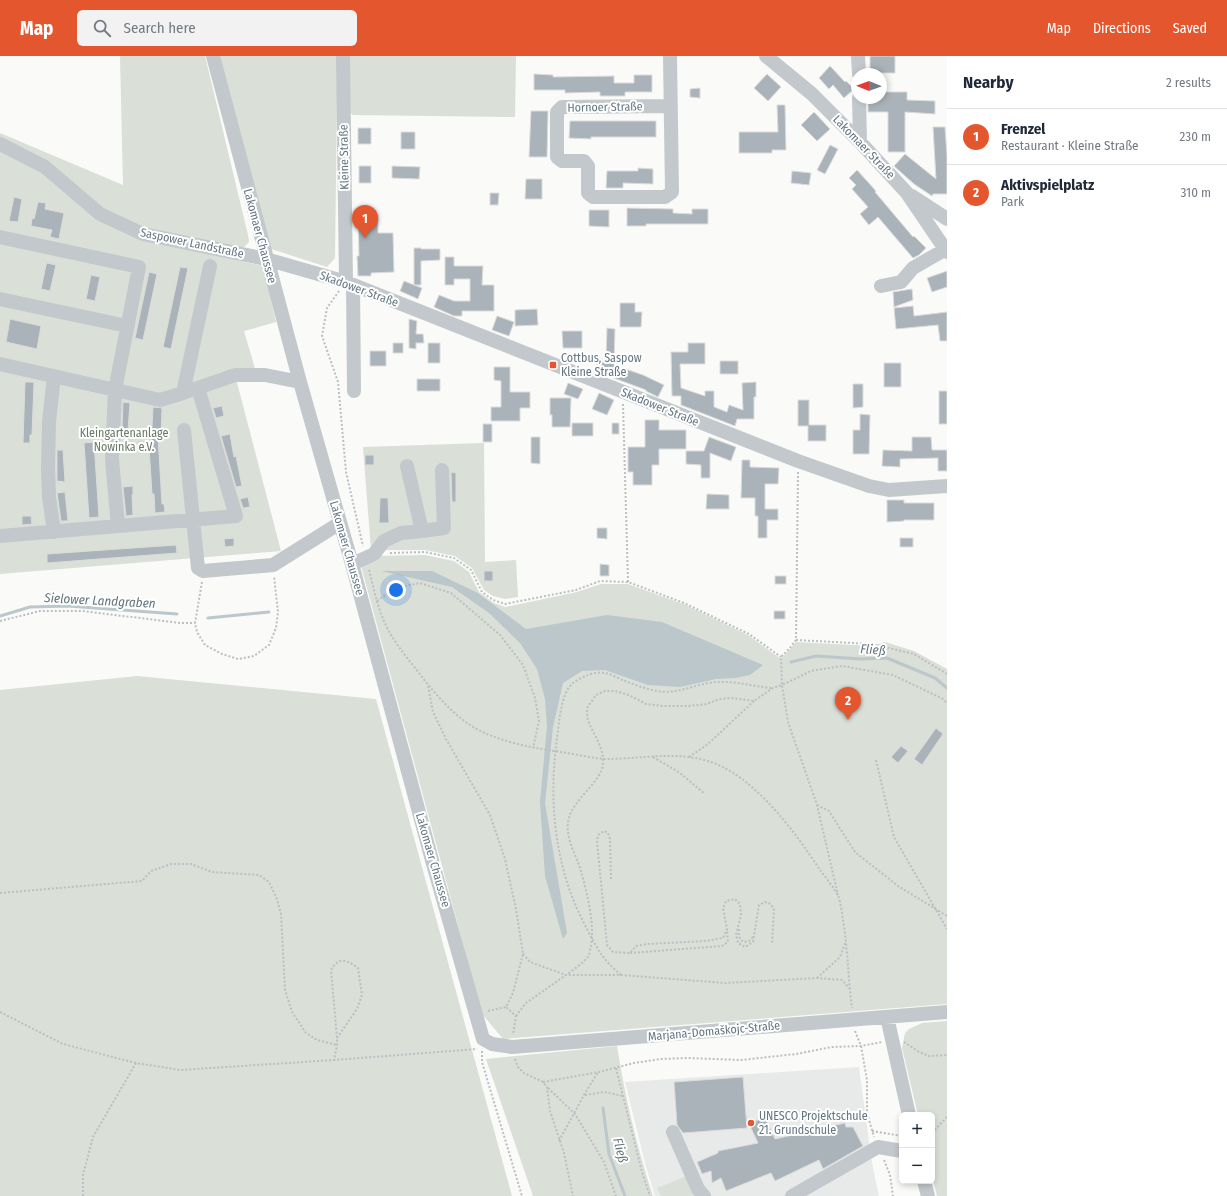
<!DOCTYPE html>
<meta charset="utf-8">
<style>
body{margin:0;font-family:"Fira Sans Condensed",sans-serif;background:#f2f2f3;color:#1f2937}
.controls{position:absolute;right:12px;bottom:12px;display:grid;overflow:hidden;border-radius:6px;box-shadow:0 2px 6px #0003}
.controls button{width:36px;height:36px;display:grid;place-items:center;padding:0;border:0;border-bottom:1px solid #e0e1e3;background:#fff;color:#1f2937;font:20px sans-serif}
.compass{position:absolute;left:851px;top:12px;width:36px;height:36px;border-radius:50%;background:#fff;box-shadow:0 2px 6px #0003;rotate:271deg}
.you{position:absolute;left:396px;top:534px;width:14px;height:14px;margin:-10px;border:3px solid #fff;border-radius:50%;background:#1a73e8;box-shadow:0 0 0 6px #1a73e833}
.badge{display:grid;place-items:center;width:26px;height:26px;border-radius:50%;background:#e4572e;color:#fff;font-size:13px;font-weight:700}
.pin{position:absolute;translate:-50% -33px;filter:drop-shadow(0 1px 2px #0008)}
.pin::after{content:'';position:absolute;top:21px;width:14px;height:12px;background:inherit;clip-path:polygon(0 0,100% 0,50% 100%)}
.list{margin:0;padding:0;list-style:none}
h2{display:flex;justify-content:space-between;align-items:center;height:52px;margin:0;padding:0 16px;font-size:17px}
h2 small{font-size:13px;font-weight:400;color:#747a83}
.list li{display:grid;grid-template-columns:26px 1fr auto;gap:12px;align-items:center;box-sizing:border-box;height:56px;padding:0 16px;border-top:1px solid #e0e1e3}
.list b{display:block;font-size:15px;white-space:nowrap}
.list p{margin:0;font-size:13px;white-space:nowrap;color:#747a83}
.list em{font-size:13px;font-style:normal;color:#747a83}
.icon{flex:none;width:22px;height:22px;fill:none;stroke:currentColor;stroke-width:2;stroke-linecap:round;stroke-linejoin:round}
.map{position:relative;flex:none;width:947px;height:1140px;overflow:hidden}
header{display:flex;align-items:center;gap:24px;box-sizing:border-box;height:56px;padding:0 20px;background:#e4572e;color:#fff}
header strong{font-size:19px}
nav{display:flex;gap:22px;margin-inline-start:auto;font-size:14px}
.search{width:280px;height:36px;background:#f2f2f3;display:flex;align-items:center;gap:10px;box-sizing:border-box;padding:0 14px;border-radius:6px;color:#747a83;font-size:15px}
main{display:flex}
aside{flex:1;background:#fff}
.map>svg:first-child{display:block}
.built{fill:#e8e9e9}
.green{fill:#dadfd7}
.water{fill:#bbc7cb}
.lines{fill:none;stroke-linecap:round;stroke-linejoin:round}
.stream{stroke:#bbc7cb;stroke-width:3}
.building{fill:#aab3b9;stroke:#dcdcda}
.path{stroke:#bbbfc2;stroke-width:2;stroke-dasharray:2 2;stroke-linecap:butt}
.minor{stroke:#c3c8cc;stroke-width:14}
.poi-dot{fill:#e4572e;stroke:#fff;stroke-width:1.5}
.labels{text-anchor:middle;stroke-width:4;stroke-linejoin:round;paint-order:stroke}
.street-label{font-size:12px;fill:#657683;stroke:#fff}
.poi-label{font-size:12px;fill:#657683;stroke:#fff;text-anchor:start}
.park-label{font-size:12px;fill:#687a64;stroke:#fff}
.water-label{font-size:13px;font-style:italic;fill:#60757c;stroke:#fff}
</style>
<header>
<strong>Map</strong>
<div class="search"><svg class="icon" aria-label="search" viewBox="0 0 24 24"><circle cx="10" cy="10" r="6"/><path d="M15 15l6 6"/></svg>Search here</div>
<nav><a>Map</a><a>Directions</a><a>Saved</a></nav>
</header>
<main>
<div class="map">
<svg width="947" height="1140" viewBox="0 0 947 1140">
<rect width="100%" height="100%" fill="#fafaf8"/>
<path class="built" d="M859,1011L872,1107L879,1140H655L646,1111L625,1026Z"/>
<path class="green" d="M120,0H205L248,179L249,186L244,191L237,192V204L263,210L276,266L244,275L256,316L234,315L281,495L0,518V77L123,129Z
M218,0H516L515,61L353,59L337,45L335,202L327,211L268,192Z
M484,387L485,506L516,504L518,541L505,543L493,540L484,534L472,512L455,500L425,494H371L363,391Z
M425,499L454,505L469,516L479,536L494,547L505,551L577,536L601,528H628L686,549L748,579L781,603L796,586L872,590L885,586L914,595L947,613V948L503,983L482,958L361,510L374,500Z
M137,620L376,643L512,1140H0V634Z
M947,965V1140H937L932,1120V1059H918L902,992L905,977L909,973L922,967Z
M617,990C625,1041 637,1092 653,1140H533L486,1003Z
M687,1120L695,1140H661L657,1132Z"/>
<path class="water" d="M381,515H432L478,537L526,573L607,559L662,566L763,609L750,619L735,622L716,623L680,631L648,629L605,614L582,615L563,627L553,671L545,747L567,877L563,883L545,820L540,746L547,670L545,643L537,613L520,587L489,557L452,531Z"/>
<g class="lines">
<path class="stream" d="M0,560L30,551L68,550L177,558
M208,562L269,556
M791,606L816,600L861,603L887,602L935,622L947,632
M603,1052L609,1098L625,1140"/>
</g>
<path class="building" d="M870,0H895V17H870Z
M830,10L845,26L846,25L854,33L844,42L833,29L829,33L819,22Z
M534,18L553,19V21L614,20V27H634V19H652V36H625V40H600V36L565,37V34H534Z
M767,18L781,31L768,45L754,32Z
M700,32V42L690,41V33Z
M881,36H907V44L935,45V58L905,56V96H888V56H868V42H881Z
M777,49H785L786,94H772V97H739V76H778Z
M531,55H548L547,101H529Z
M814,56L830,73L817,85L801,69Z
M570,65H656V81H591V83L569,82Z
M933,71H945L947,99V138H933L932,140L914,128L894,110L905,98L936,123Z
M358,72H371V88H358Z
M401,76H415V93H401Z
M830,89L838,93L825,118L817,114Z
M359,110H371V127H359Z
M392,110L420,111L419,123L392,122Z
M638,112L653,113V128L623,127V132H606L607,115H638Z
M857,114L876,135L875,136L913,181L914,180L926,192L919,199L913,202L878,161L869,169L860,158L868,151L852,133L856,129L849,122Z
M792,115L811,117L809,129L791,127Z
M526,123H542V143H525Z
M490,137H499L498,149H490Z
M14,141L22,143L18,166L9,165Z
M38,146L46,147L45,153L64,157L59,183L50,181L52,174L31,170L32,162L34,163Z
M627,152L673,153V157L692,158V153H708V168H646V170H627Z
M589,154H609V171L589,170Z
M358,159H378V177H393L394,216L371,217V220H358L357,200H359Z
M414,192H421V193H440V204L421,205V229H414L422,232L418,243L400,235L404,225L414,229Z
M445,201H454V210H483L482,229H494V255H462V260H454L434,251L439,239L454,245H470V223H454V229H445Z
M47,207L56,209L50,235L41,233L46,209Z
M180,211L188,212L171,293L163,291Z
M947,215V231L932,236L927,222Z
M149,216L157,218L143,284L135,282Z
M91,219L100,221L95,245L86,243Z
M912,233L913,244L894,251L893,236Z
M620,247H635V256H642L641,271H620Z
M913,250L914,260L947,256V285H940L938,269L896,273L894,252Z
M537,253L538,269L515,270V254Z
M497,260L514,266L509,280L492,274Z
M10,263L41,270L37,293L6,286Z
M409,263L417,265L416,278H423L424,287H416V293L409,292Z
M607,272L615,273L614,309L643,319L664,329L658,341L646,335V334L595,315L599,302L606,305Z
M562,275H582V292H563Z
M393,287H403V297H393Z
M428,287H440V307H428Z
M688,287H705V308H680L681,332L705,340V335H714V351L727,356L729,349L743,354L742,327L756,326V341H754V363H737L735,370L681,349V340H672L671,296H688Z
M370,295H386V310H370Z
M720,305H738V318H720Z
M884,307H901V331H884Z
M494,311H510V336H530V352H520V365H491V351H501V325L494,324Z
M417,323H440V335H417Z
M25,326H34L32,379H30V387H23Z
M568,327L583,333L578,343L564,338Z
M853,328H863V351L853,352Z
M939,335H947V368H939Z
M599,337L614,344L607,359L592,353Z
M550,342H571L570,371H552V359H550Z
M798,344H809V369H826V385H808V370H798Z
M123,346L130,347L128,374H122Z
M222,350L224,360L216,362L213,352Z
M153,351L162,352L161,380H158L162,448H164L165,456L155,457L154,438H152L149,391H151Z
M860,358L870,359L869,398H853V374H860Z
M645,364H659V374H686V393H659V409H652V429H633V416H628V391H645Z
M572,367H593V380H572Z
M612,367H619V378H612Z
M483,368H492V386H483Z
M230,378L234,401L236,400L242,430L236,431L221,380Z
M531,381H540V408L531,407Z
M709,381L736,391L731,405L710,397V422H701V409L686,408V395H704Z
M912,381H931L932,394H947V415H938V402L900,403V411L882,410L883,394L912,395Z
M94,386L99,461L89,462L84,387Z
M57,394H63L65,426L57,425Z
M365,399H374V409H365Z
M742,404H750V411L779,412L778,428H765V453H778V464H767V482H758V460H755V442H741Z
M451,416L456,417V446H452Z
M133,430V438L132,439L133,459L126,460L123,431Z
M65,436L68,465H61L57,437Z
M707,438L729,439V453H706Z
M248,441L250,451L243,452L240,443Z
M380,442H388L389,467H379Z
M887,444H904V447H934V464H904V465L887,466Z
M22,460H31L32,468L22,469Z
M597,472H607V483L597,482Z
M234,482V490L225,491L224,483Z
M900,482H913V491H900Z
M176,489L177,497L47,507V498Z
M600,508L609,509V520H600Z
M484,515H493V525H484Z
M775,520H786V528H775Z
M774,555H785V563H774Z
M936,672L943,678L922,709L914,703Z
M901,690L908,695L898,707L891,701Z
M743,1021L747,1072L683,1077L677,1069L674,1026Z
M765,1061L775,1083L845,1067L846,1071H853L863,1090L823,1113L819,1104L775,1125L771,1117L726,1135L721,1122L712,1127L711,1115L702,1118L697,1106L718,1097V1095L758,1087L749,1068Z"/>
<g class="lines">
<path class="path" d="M339,235L327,252L322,280L338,326L346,416L363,490
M623,348L628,526
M798,416L796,584L789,593L781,601L782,629L811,615L842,610L893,619L943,643L947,647
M390,497L425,496L454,502L471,514L482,536L493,544L505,548L576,534L600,525L628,526L684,547L749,578L781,601
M369,514C373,530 377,548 383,563C391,582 403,597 416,613C431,633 448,654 470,669C494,685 533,692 561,696C575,698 591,702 605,703C640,703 675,695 708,705C754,719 795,776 820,814C826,822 836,834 839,842C841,849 842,857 843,864C848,893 848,923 852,952
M202,526L195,567L197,576L205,589L222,598L238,603L254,600L269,589L276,572L278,556L274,520
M377,545L395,532L420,527L451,537L500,579L523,609L535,642L539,665L533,692
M0,565L40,555H82L181,567H195
M796,584L872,588L914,598L947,618
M428,630L433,656L446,683L490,759L505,803L516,853L523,898L513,937L506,951L516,960L513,979
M653,701L680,717L705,738
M689,701L708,688L754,645
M876,704L894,781L947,873
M817,749L829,755L855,796L898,830L947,860
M611,823L610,783L608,777L604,775L598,779L597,785L607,889L613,896L630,897L636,890L647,888L706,885L723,882L727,873L723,852L726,845L735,843L740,848L741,859L736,879L738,887L745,891L753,886L759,849L765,846L771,848L774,854L772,888
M0,837L142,825L151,815L171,808H191L212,816L259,819L269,826L277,843L281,858L285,934L292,956L306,977L317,984L337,989
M739,873V881L743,886L749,885L754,880
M630,897L722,890L728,886L727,874
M523,898L530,906L566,919C572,915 586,905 589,899C590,897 590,893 591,890C595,868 587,837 581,815C576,798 566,785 568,766C572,742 602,727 603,707C604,692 594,679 589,667C587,662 587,657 587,652L596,639L605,635H615L629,639L646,648L662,650H689L706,648L720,643L732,642L754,645L773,632L782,629L788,666L817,749L838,839
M621,919C602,903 598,894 587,873C555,814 548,749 557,682C559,668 561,637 572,628C576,624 583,621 588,619C592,617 601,616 605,617C612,618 619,623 625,625C635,629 646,633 657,635C679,639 698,626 719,626C737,625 755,631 773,632
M817,922L840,901L846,885
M488,955L506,951
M0,956L63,988L136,1007L180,1014L334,1004
M516,960L526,947L566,919H621L725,927L817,922L842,924L849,932
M855,975L861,990L867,1024V1057L874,1081
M337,982L357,953L362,939L358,912C347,904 339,900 331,914L337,982V989L334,1004L477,993
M904,986L919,996L929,1000L947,999
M482,995V1006L522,1140
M515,1003L518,1011L524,1017L543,1026L547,1031L550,1055L564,1097L573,1140
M616,1012L642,1116L650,1140
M543,1026L599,1016L634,1007L661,1003L688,1002L741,1004L796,998L832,991L861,990L882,986
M548,1032L575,1058L604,1106L616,1140
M585,1039L604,1036L623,1040
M872,1075L902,1080
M932,1077L947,1061
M559,1085L584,1039L598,1016
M884,1104L890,1119L893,1140
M83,1140V1119L93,1081L136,1007"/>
<path class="minor" d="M213,0L300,326L352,508L433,808L483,983L492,988L512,991L947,956
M343,0L346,226
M670,0L672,136L665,141H593L588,137V110L584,105H562L557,101V56L562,51L670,50
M766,0L812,38L860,86L907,137L947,196
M858,0L859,18
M859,42L860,86
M0,88L45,111L100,158L143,178L266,203L346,226L798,405L869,430L889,434L947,430
M912,140L947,163
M0,181L139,211L115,334L112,403L118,470
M210,210L183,337L235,319H265L300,326
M353,229L354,335
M881,230L901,226L913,212L946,193
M0,243L127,270
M0,308L160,344L183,337
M184,374L198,512L203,515L273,509L340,467
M422,475L444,472L442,414
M54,476L49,441L48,411L49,366L54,320
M0,480L236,460L198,332
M352,508L374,498L384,485L401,477L422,475L407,410
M887,961L909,1059
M673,1076L698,1133L704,1140
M924,1125L928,1140
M792,1140L878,1091L902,1095"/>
</g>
<g class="poi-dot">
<rect x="549" y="305" width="8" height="8" rx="2"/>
<circle cx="751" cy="1067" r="4"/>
</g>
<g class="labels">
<g class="street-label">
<text transform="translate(605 51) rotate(-1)" y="4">Hornoer Straße</text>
<text transform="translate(864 91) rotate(46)" y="4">Lakomaer Straße</text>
<text transform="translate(344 101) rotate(-91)" y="4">Kleine Straße</text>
<text transform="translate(260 180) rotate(75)" y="4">Lakomaer Chaussee</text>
<text transform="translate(192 187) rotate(12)" y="4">Saspower Landstraße</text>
<text transform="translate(359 233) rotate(20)" y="4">Skadower Straße</text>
<text transform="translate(660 351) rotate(22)" y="4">Skadower Straße</text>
<text transform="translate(347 492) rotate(74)" y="4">Lakomaer Chaussee</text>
<text transform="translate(433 804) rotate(74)" y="4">Lakomaer Chaussee</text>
<text transform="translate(714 975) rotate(-5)" y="4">Marjana-Domaškojc-Straße</text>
</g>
<g class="poi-label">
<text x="561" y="306">Cottbus, Saspow<tspan x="561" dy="14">Kleine Straße</tspan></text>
<text x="759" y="1064">UNESCO Projektschule<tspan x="759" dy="14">21. Grundschule</tspan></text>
</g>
<g class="park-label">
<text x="124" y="381">Kleingartenanlage<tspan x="124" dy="14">Nowinka e.V.</tspan></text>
</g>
<g class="water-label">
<text transform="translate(100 544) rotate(3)" y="5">Sielower Landgraben</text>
<text transform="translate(873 593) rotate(4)" y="5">Fließ</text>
<text transform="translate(621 1094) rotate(76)" y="5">Fließ</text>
</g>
</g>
</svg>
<div class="controls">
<button>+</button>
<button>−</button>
</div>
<svg class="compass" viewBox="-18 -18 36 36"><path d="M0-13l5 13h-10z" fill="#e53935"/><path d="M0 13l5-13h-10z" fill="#747a83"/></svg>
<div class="you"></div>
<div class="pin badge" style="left:365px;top:182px">1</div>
<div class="pin badge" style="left:848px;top:664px">2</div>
</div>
<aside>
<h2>Nearby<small>2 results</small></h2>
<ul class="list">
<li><span class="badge">1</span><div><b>Frenzel</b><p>Restaurant · Kleine Straße</p></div><em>230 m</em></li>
<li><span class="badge">2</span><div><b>Aktivspielplatz</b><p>Park</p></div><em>310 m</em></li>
</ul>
</aside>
</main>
